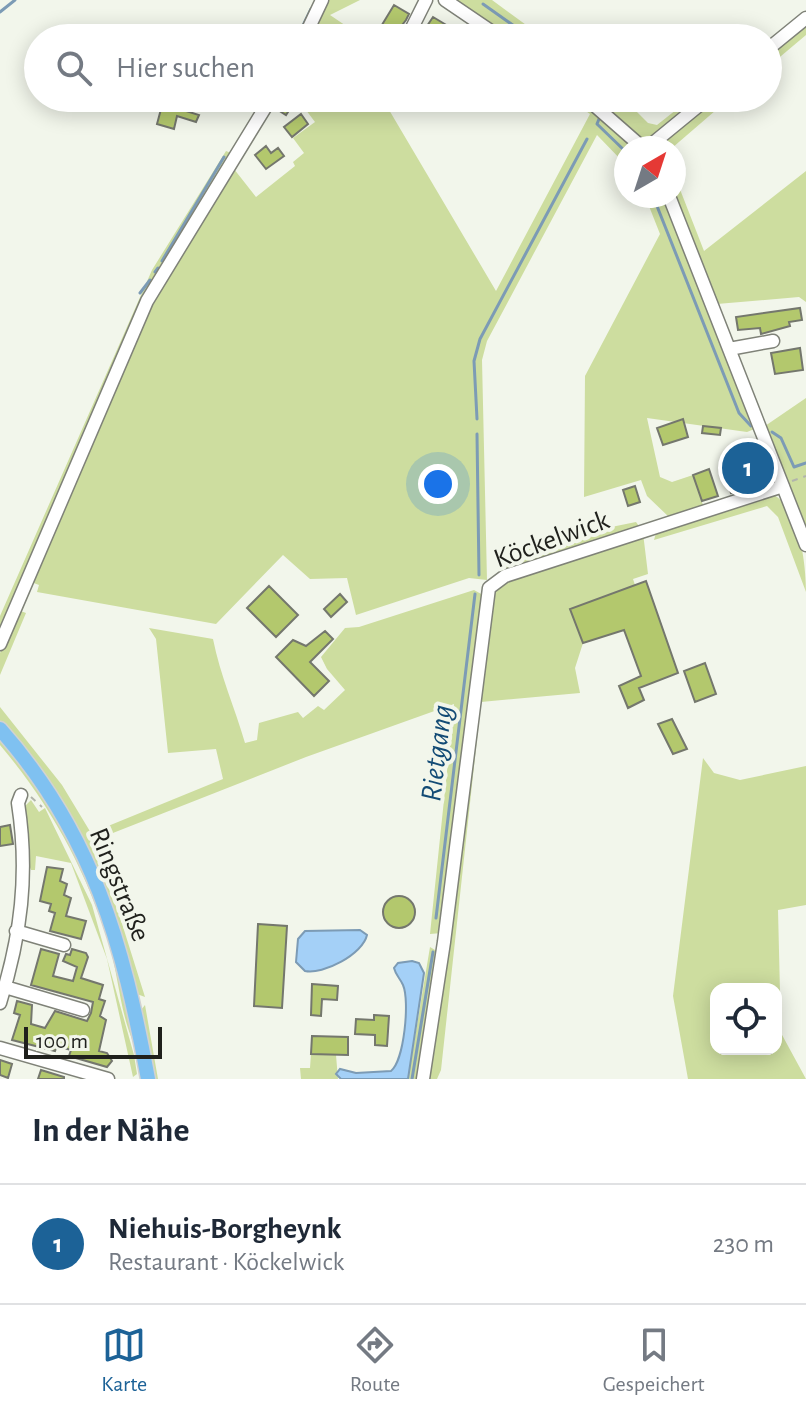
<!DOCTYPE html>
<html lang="de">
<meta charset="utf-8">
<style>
body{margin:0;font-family:"Alegreya Sans",sans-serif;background:#f6f6f7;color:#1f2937}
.controls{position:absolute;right:24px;bottom:24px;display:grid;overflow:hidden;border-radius:16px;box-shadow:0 4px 20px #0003}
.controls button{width:72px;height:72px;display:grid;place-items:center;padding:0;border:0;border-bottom:2px solid #e0e1e3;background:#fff;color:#1f2937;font:40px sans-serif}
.compass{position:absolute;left:614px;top:136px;width:72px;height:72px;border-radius:50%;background:#fff;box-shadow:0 4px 20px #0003;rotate:39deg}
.scale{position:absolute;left:24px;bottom:20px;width:138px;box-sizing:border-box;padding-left:8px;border:4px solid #1f201c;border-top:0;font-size:22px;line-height:28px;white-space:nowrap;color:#1f201c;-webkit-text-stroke:6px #f2f6eb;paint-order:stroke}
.you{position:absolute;left:438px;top:484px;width:28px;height:28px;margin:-20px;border:6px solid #fff;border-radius:50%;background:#1a73e8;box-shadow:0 0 0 12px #1a73e833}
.badge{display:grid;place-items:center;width:52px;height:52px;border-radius:50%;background:#1c6297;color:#fff;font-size:26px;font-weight:700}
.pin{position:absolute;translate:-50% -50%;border:4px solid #fff;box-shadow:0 2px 8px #0006}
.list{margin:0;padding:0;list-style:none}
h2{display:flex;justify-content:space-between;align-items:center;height:104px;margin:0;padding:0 32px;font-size:34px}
h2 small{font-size:26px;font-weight:400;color:#747a83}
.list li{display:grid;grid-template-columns:52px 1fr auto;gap:24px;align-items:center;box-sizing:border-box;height:120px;padding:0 32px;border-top:2px solid #e0e1e3}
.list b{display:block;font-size:30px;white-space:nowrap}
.list p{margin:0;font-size:26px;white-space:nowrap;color:#747a83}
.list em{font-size:26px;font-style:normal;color:#747a83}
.icon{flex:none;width:44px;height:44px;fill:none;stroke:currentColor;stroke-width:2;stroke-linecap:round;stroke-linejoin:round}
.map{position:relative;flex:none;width:806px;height:1079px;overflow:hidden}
.search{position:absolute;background:#fff;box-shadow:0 4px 20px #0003;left:24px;right:24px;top:24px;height:88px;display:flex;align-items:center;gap:20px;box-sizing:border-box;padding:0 28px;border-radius:44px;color:#747a83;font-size:30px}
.sheet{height:224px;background:#fff}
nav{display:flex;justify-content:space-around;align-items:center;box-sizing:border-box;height:112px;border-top:2px solid #e0e1e3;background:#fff;font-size:22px;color:#747a83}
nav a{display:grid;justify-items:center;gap:4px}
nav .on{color:#1c6297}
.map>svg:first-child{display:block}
.green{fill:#cddd9f;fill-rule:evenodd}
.water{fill:#a4d0f7;stroke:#7c9bb5;stroke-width:2}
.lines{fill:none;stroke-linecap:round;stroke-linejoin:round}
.stream{stroke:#7c9bb5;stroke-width:3}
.building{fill:#b3c86d;stroke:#74776d;stroke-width:2}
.minor-casing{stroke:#7f8278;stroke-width:15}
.major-casing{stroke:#d2d2d2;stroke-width:17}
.path{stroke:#b1b4ac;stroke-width:2;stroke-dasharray:6 6;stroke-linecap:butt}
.minor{stroke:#fff;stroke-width:12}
.major{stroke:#7fc1f1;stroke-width:14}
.labels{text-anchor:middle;stroke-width:8;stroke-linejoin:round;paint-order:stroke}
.street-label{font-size:28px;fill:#1f201c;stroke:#f2f6eb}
.water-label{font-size:30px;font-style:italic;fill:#134b75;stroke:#f2f6eb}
</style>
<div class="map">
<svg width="806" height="1079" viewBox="0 0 806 1079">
<rect width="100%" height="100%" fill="#f2f6eb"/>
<path class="green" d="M327,0H360L330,15L364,38H307Z
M455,0H492L544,38H509Z
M806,21V35L768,67V52Z
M320,98H382L496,291L590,114L568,98C595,98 619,130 638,148H626V165L597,135L487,341L482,360L487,580L469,578L356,615L347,578L310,579L283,555L216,624L37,592L39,585L31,582L152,298L234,169L256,197L295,166L293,162L304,153L293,138L315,122L306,110Z
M594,98H623L648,123L657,125L691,98H704L655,137L641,138Z
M712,98H730L672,148H655Z
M226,151L231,153L157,275L0,636V616L152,270Z
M806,171V302L799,297L717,304L674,196V174L704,251Z
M645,196H666L757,428L747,432L647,418L660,477L672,482L693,475L704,508L670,518L647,496L641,480L584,497L585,376L660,234Z
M806,398V528L804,529L790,494V485L765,426Z
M774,495C800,510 806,565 806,592L778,517L767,506L654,540L656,533Z
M636,522L641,529L501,573L503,556L512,547Z
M643,533L648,574L633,579L635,585L571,609L583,643L575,668L580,693L481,702L441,1070L437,1079H429L445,976L486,608L496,585Z
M474,590L483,595L442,933L430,934L454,704L306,757L90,842L119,914L145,997L137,994C124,933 104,870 70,817C49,784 23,754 0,723V707L62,785L91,833L223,779L216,749L168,753L156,639L149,628L213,639C220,675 235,708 245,743L257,740L259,723L298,712L303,718L318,706L324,710L345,690L327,669L321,657L345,628L359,627Z
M18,610L26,613L0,675V653Z
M0,736L64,823L118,955L135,1046C120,1015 119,977 109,944C86,870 50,804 0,745Z
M703,758L714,773L740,780L806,766V905L778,910L781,1033L806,1079H688L673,996ZM716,989H776V1049H716Z
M31,800L39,812L45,808L92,905L134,1055L137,1074L133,1077L107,959L71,863L36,856L35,870H31L28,863L22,809Z
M430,947L440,953L421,1079H408Z
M145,1005L158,1079H153L141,1010Z
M311,1054L336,1055L338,1079H301L300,1068H310Z"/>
<path class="water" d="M360,930L367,935C363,954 323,975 305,971L296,962L298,939L305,931Z
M412,961L419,963L424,973L408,1079H341L336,1074L340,1069L356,1073L391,1071C404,1061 410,1001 403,985C400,978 396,976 394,968L398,963Z"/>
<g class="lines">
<path class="stream" d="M483,4L531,38
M0,12L15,0
M297,38L311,9
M610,98L611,102
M599,119L597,124L626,152
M653,196L739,413L751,426
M162,261L224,157
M155,272L158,268
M140,293L150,280
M477,419L474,361L480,339L587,139
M772,432L781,438L794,467L806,463
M477,434L479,575
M436,918L475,594
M412,1079L433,952"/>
</g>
<path class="building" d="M394,5L409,14L406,20L392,38H374Z
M433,17L448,26L463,38H419Z
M164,98H184L180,109L199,115L196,122L177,116L174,129L157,124Z
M282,98H297L286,115L275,108Z
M301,114L308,124L292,137L284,127Z
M266,146L271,153L278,148L284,156L266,169L255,155Z
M800,308L802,320L789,322L790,326L761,334L760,328L738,330L736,317Z
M800,348L803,370L775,374L771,353Z
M683,419L688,437L663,445L657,428Z
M703,426L721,428L720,435L702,433Z
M749,454L762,483L731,493L721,464Z
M709,469L718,496L702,501L693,475Z
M635,486L640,502L628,506L623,490Z
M646,581L678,673L639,688L644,700L628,708L619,686L641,676L624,630L583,643L570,609Z
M269,586L298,615L276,637L247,608Z
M340,594L347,602L331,617L324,609Z
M325,631L333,639L310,662L329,681L314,696L276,657L293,640L306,646Z
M705,663L716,694L695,702L684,671Z
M672,719L687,749L673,754L658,724Z
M10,825L13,844L0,846V827Z
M47,867L63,869L60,881L67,884L64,895L71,898L66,916L86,921L81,939L50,931L55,913L49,911L51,904L40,901Z
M383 912a16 16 0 1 1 32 0a16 16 0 1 1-32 0Z
M258,924L287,926L282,1008L254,1006Z
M41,949L59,954L53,976L73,981L77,967L63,961L66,954L70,955L72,949L86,953L88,957L81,978L103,985L99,999L105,1001L100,1016L106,1020L99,1051L107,1053L112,1061L107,1067L69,1056L71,1050L57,1046L55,1051L12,1040L20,1015L14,1013L17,1001L32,1005L31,1024L45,1028L55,1011L87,1021L91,1013L93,1002L31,985Z
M312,984L338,986L337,1000L322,999L321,1016L311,1015Z
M374,1015L389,1016L387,1046L375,1045V1035L355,1034L356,1019L374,1020Z
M312,1036L348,1037V1055L311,1054Z
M0,1060L12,1064L8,1078L0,1075Z
M41,1070L64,1077V1079H38Z"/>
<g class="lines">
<g class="minor-casing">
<path id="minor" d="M445,0L501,38
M304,38L322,0
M407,38L426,0
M768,49L806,18
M586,98L643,148
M647,148L708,98
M669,196L806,545
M729,349L773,341
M0,644L147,301L271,98
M16,931L64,945
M5,987L83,1010
M0,1003C21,936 29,874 18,803L21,795
M0,1048L108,1079
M423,1079L444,942L489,588L505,576L783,486"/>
</g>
<g class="major-casing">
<path id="major" d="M0,729C93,834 123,944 148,1079"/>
</g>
<path class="path" d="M792,481L806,476
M31,797L42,807"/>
<use href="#minor" class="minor"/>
<use href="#major" class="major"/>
</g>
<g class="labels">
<g class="street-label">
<text transform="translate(551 538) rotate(-20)" y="10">Köckelwick</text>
<text transform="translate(121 884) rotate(68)" y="10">Ringstraße</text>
</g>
<g class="water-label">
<text transform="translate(436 753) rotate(-83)" y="10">Rietgang</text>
</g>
</g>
</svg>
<div class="controls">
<button><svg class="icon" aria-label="locate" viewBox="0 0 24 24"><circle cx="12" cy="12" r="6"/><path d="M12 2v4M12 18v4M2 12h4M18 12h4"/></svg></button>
</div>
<svg class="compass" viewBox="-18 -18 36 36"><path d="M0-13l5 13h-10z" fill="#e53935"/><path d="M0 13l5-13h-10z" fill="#747a83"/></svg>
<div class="scale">100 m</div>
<div class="you"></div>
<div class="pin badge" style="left:748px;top:468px">1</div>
<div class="search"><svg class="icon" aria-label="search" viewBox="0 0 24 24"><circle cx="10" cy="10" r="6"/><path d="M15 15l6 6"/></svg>Hier suchen</div>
</div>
<section class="sheet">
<h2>In der Nähe<small></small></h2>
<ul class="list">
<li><span class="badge">1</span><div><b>Niehuis-Borgheynk</b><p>Restaurant · Köckelwick</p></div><em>230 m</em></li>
</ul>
</section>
<nav>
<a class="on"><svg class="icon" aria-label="map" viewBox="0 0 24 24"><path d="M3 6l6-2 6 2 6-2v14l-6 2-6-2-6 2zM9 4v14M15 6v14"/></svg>Karte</a>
<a><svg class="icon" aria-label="directions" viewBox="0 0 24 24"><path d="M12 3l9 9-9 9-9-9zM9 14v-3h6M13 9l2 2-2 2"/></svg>Route</a>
<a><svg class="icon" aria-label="saved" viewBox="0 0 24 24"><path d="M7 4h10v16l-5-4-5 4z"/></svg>Gespeichert</a>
</nav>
